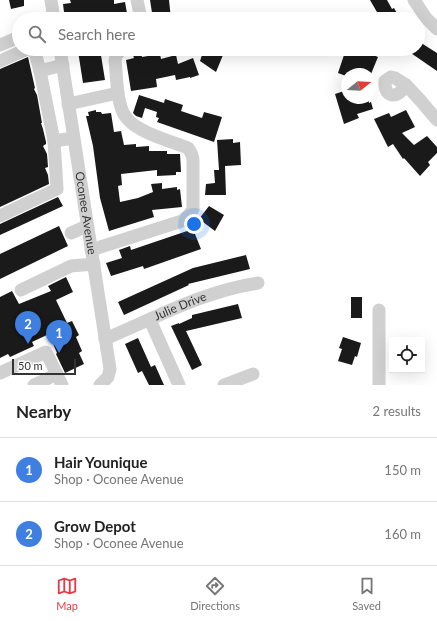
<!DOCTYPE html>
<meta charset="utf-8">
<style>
body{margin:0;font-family:Lato,sans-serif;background:#f2f2f2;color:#222}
.controls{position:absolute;right:12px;bottom:12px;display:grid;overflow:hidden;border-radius:0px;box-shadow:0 4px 16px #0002}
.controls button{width:36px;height:36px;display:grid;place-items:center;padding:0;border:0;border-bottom:1px solid #e0e0e0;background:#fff;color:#222;font:20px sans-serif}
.compass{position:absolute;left:341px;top:68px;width:36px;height:36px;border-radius:50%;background:#fff;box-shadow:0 4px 16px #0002;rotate:72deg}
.scale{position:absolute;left:12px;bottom:10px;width:64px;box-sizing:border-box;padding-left:4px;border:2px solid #333;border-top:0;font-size:11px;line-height:14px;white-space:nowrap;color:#333;-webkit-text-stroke:3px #fff;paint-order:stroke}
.you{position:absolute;left:194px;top:224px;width:14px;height:14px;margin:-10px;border:3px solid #fff;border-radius:50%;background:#1a73e8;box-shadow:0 0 0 6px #1a73e833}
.badge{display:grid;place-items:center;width:26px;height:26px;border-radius:50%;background:#e63946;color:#fff;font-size:13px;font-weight:700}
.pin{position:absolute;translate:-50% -33px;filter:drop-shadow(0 1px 2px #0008)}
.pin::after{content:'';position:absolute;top:21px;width:14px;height:12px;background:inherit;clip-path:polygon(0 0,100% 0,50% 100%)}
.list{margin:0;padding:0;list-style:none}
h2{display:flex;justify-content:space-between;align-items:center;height:52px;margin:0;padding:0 16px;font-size:17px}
h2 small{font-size:13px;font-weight:400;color:#767676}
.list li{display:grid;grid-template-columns:26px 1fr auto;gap:12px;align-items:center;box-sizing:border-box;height:64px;padding:0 16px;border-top:1px solid #e0e0e0}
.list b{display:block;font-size:15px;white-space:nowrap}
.list p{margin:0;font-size:13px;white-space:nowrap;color:#767676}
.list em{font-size:13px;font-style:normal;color:#767676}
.icon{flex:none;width:22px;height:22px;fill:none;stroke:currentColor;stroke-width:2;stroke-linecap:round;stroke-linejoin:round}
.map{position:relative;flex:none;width:437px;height:385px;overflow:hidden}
.search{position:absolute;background:#fff;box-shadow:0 4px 16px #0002;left:12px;right:12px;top:12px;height:44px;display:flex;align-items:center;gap:10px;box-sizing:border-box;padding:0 14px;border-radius:22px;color:#767676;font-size:15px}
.sheet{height:180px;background:#fff}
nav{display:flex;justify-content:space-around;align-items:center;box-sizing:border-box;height:56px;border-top:1px solid #e0e0e0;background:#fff;font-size:11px;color:#767676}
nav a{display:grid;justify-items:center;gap:2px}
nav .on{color:#e63946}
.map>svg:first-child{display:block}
.building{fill:#1a1a1a}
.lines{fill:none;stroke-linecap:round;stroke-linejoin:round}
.minor{stroke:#d0d0d0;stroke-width:13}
.labels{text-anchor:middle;stroke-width:4;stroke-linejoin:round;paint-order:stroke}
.street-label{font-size:12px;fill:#333;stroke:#fff}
</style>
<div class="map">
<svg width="437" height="385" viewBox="0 0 437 385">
<rect width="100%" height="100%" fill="#fff"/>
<path class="building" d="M9,0H24V6L11,9Z
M70,0H114V4L125,2L128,19H86V16L69,18L68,12H64L63,4L71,3Z
M150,0H169L171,19H153Z
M370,0H387L392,9L394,8L398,15L390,19H381Z
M418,41L437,53V71L405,49H418Z
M100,49L105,80L83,83L78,51Z
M204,49H215L214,51L223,55L216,72L200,61Z
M346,49H359L378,57L371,74H347L346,76L338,73Z
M141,53L142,57L160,54L161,59L176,55L178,64L193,58L199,75L190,78V77L176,80L175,75L156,79L157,87L131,91L126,60L134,58L133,55Z
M28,57L35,88L34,89L37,95L42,123H41L43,129L46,142V144L43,146L47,154L48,167L45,168L48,175L49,184L0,207V69Z
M344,91L345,94L347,92V98H368L369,103L371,102L373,109L357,114L359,118L344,124L335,94Z
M139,95L164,103L165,99L183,105L181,111L202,118L204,112L222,117L214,142L157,122L159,118L156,117L157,112L145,108L142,118L136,116L133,113Z
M96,110V112H101L102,114L111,113L114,132L121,131L124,145L136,144V147L149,146V151H167V154H180L181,172H176V175L157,176V170L121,174L122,185L118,186L120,202L138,198L153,192L151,184L162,183V189L177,187V190L180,189L182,207L152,210L154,217L109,231L100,198L93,146L86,116H89L88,112Z
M406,110L415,127L402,133L414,145L427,136L437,147V153L428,162L430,165L420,176L404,158L403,159L393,144L388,147L374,119L389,113L391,117Z
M233,139V143L240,142L241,165L225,166L226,195H205L206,184L215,183L214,170H219L217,140Z
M58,197L63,206L0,235V224Z
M209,206L224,215L215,231L199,219Z
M59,226L68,246L0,279V254Z
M193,229L201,249L144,269L143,266L111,276L106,263L122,258L119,250L130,246L131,250Z
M246,255L250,269L188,284L189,285L124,315L118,302L193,268Z
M66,277L73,292L56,300L67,323L72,321L79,335L76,337L82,351L79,353L84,364L65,373L56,354L57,353L49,334L32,342L34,346L10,357L8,354L0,358V297L12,291L19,304L51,291L48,286Z
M351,297H362V318H351Z
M238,304L242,318L186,331L202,365L192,370L171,326L179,323V324L192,318V315Z
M343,337L361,343L357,357L355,356L352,365L338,361L342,349L339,348Z
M138,338L151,367L155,365L164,385H149L142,371L138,373L125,344Z"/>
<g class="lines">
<g class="minor">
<path d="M51,0L54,19"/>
<path d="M137,0L141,19"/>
<path d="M414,0L426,18L437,29"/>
<path d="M0,45L19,37"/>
<path d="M34,49L40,71L63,65"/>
<path id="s1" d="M60,49L110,369L108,377L100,385"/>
<path d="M0,61L27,49"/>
<path d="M40,71L54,141L73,138"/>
<path d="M391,77L395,78L406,85C398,99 384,99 385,81Z"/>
<path d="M406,85L420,100L437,120"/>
<path d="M68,104L118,93"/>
<path d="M0,216L57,189L54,141"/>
<path d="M71,233L87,226"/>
<path d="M91,250L182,221L190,214L193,209V161C193,155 191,152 188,148C168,140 129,131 122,110C116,95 117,77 115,61L116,56L121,49"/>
<path d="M21,290L71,266L94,264"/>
<path d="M150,320L179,385"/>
<path id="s2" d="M105,339C155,318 204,291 258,283"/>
<path d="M0,373L46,352L62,385"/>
<path d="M34,385L57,374"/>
<path d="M224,385L253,374"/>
<path d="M379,385V310"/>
</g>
</g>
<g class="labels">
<g class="street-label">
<text dy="4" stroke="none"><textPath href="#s1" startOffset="166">Oconee Avenue</textPath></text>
<text dy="4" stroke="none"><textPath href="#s2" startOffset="82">Julie Drive</textPath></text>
</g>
</g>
</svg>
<div class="controls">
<button><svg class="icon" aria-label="locate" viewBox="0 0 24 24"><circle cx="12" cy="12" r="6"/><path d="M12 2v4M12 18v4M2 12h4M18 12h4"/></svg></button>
</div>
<svg class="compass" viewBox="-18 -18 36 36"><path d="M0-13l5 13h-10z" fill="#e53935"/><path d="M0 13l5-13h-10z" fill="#767676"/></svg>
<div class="scale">50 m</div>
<div class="you"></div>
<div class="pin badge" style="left:59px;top:353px;background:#3f7fe0">1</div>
<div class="pin badge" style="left:28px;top:344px;background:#3f7fe0">2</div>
<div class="search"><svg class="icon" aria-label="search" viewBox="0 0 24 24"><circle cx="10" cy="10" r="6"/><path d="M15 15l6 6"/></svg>Search here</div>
</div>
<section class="sheet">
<h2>Nearby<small>2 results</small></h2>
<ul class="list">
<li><span class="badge" style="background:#3f7fe0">1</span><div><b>Hair Younique</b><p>Shop · Oconee Avenue</p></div><em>150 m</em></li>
<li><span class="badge" style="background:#3f7fe0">2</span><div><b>Grow Depot</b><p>Shop · Oconee Avenue</p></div><em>160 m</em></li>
</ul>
</section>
<nav>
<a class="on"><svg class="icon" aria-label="map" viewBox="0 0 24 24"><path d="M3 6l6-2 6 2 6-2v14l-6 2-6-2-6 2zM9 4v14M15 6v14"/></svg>Map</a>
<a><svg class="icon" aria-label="directions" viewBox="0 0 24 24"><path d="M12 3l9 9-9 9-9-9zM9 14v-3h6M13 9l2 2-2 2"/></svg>Directions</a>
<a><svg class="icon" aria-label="saved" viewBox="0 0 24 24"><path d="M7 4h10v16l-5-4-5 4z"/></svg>Saved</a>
</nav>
